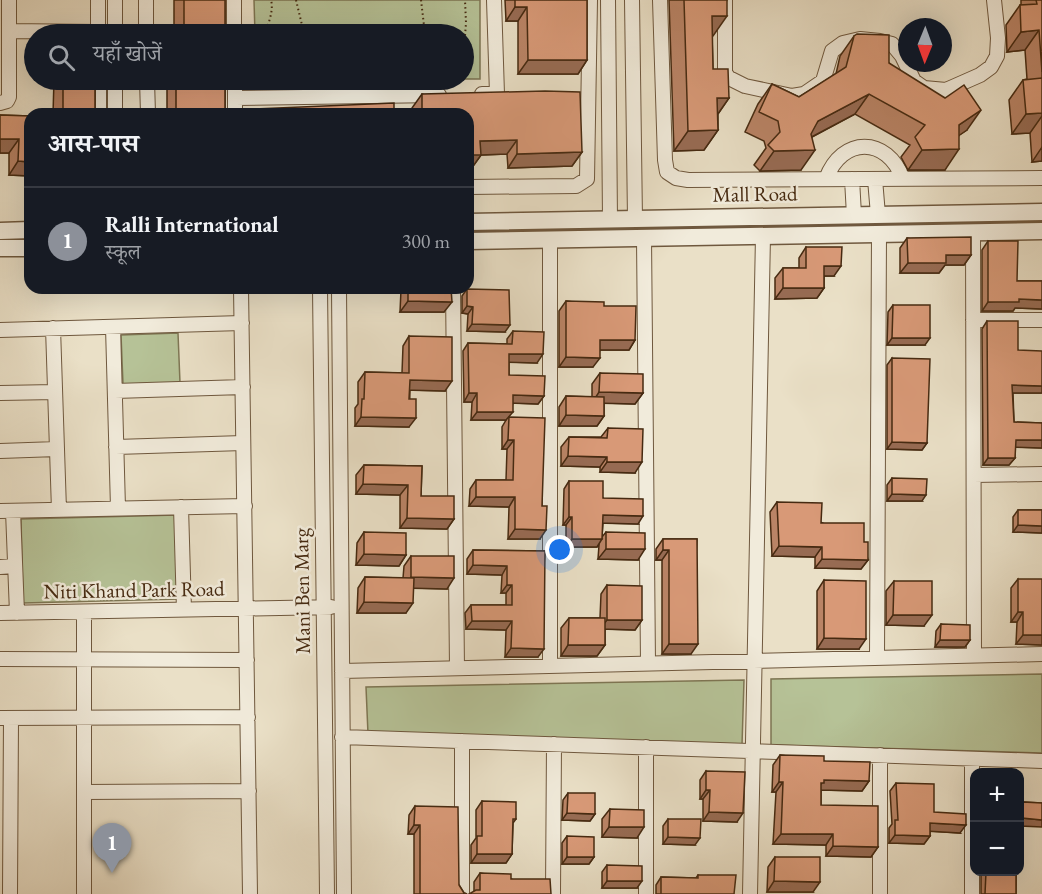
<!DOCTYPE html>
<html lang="hi">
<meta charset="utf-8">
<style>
body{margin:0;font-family:"EB Garamond","Noto Serif Devanagari",serif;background:#20242c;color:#f1f3f6}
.controls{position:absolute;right:18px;bottom:18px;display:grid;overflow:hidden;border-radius:12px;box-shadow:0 6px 24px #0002}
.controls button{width:54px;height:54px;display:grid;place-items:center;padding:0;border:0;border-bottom:2px solid #363941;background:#171b24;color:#f1f3f6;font:30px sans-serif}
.compass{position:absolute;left:898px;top:18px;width:54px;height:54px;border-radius:50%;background:#171b24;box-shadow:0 6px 24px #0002;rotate:181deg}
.you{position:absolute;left:560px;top:550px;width:21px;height:21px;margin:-15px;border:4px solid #fff;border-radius:50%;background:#1a73e8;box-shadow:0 0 0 9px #1a73e833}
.badge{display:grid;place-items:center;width:39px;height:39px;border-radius:50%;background:#8c9099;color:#fff;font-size:20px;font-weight:700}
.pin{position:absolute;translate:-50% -50px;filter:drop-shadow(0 2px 3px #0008)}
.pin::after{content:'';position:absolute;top:32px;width:21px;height:18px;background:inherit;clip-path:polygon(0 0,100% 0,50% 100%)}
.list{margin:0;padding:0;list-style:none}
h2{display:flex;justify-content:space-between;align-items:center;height:78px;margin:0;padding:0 24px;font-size:26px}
h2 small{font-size:20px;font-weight:400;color:#9ea1a6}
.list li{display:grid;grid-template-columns:39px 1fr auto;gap:18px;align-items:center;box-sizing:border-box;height:108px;padding:0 24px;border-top:2px solid #363941}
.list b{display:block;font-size:22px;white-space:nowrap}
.list p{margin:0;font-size:20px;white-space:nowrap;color:#9ea1a6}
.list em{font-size:20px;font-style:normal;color:#9ea1a6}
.icon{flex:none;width:33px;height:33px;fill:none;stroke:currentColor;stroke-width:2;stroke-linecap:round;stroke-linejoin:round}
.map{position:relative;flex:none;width:1042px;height:894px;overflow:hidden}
.search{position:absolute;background:#171b24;box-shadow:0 6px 24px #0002;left:24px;top:24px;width:450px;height:66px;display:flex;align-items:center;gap:15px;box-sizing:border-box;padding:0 21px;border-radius:33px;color:#9ea1a6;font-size:22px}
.panel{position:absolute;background:#171b24;box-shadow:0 6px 24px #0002;left:24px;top:108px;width:450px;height:186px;border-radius:18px}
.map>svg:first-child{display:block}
.green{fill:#b6c297;stroke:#7e7654;stroke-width:1.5}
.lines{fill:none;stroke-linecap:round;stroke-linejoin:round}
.minor-casing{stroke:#6f583e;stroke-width:16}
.tertiary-casing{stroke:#6f583e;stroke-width:19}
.path{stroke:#462a11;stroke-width:2;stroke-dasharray:1.5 3;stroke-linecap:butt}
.minor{stroke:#f1ebdb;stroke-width:14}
.tertiary{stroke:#f1ebdb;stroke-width:16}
.wall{fill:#ba8466;stroke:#462a11;stroke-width:1.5}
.shaded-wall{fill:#976b53;stroke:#462a11;stroke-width:1.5}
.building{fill:#d89977;stroke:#462a11;stroke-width:1.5}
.labels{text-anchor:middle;stroke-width:5;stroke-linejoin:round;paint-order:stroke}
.street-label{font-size:21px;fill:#462a11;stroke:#f1ebdb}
</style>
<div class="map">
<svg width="1042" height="894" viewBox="0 0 1042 894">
<rect width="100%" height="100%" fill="#eae0c7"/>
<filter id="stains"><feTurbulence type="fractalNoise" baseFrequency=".00333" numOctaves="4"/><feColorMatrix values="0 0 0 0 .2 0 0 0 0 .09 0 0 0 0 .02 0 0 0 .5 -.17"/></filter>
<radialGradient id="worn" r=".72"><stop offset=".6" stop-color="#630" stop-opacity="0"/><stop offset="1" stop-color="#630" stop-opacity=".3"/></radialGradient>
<path class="green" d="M254,0H480V79H464V34H255Z
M256,80H450L256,86Z
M178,333L180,383L123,384L121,335Z
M177,515L179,599L23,603L21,519Z
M1042,674V753L771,745V679Z
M744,680L742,745L368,734L366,687Z"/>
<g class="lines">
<g class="minor-casing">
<path id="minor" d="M9,0V31
M98,0V34
M115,0V34
M146,0V34
M234,0V34
M608,0L610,219
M632,0L635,219
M660,0L665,160L667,172L676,178L688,180L1042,178
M725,0V73L729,78L745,86L792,96L804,94L823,81L832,51L843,43L860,39L880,41L892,44L902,56L914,81L924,88L946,90L980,75L991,67L997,56L998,38L994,0
M99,80V114
M115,80V114
M147,80L148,114
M235,80V114
M482,94H497L494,0
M235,98L439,95
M0,103L7,101L9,97V31L98,32
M826,179C842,136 887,136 903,179
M852,179L854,215
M875,179L878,215
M468,187L576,186L587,179L590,0
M973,232L974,655
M644,238L648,663
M550,239V666
M241,288L250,894
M320,288L327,894
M339,288L344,894
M453,288L457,668
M973,320H1042
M113,327L118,508
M53,328L59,510
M0,330L242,323
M115,391L243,387
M0,393L55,392
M116,447L243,443
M0,451L57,449
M974,475L1042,474
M181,507L184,610
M0,511L245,506
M13,511L17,613
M0,567L15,566
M0,613L331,607
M877,658L879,234
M0,659L247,660
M342,671L1042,654
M0,718L248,717
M342,737L1042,761
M880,755V894
M84,792L249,791
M10,894L11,718
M84,894V612
M462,894V741
M553,894L554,744
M646,894V747
M750,894L763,236
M972,894V759"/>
</g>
<g class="tertiary-casing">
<path id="tertiary" d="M468,222L1042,212
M0,231L30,230
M468,241L1042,231
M0,248H30"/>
</g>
<path class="path" d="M296,0L302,25L312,34
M421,0L425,34
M265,34C268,24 274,11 271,0
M464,49L466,23L465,0"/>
<use href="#minor" class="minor"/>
<use href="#tertiary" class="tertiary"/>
</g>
<path class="wall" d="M174,0H225V34H174Z
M505,0H587V60L578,74H518V21H506Z
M669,0H727L712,36L713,69L729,98L718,114V130L704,150L674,151Z
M1021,0H1042V161L1032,162L1030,133L1012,134L1009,100L1023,80L1027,79L1025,50L1007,52L1006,25L1020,5H1021Z
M854,36L889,63L967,130L959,135L945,170H908L901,157L910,145L855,114L812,137L801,170L760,171L754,165L766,148L764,141L745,132L758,104L772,84L799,97L836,74L840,56Z
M54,80H95V114H53Z
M167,80H225V114H167Z
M422,94L582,152L572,166L508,168L507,154L481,155L471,169H468V114H412V108Z
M0,115L30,116V176L9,175V153H0Z
M907,238L971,255L964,265H945L939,273H900V248Z
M988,241L1017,281H1042V309L1015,308L1013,311H982V250Z
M806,247L834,276H824V288L817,298L775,299V278L783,268H799V258Z
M402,288H451L444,312H400L401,290Z
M467,289L505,332L467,331L468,314L462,313V296Z
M566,301L604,306L635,340L629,350H600L593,367H559V311Z
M893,305L925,345H887L888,312Z
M987,321L1018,350L1042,393H1013L1014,422L1042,423V448L1015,447V458L1009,465H983L982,329Z
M513,331L537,363L509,362V375L544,396L538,404L513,403L509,417L540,539H508L509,507L469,506L470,489L476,480H506L507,449H502V427L506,420H471L472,402H464L463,351L468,343L507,344V339Z
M409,336L445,391L410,390L409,427L355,426V408L358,404V382L365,372L402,373L403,346Z
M892,358L927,443L922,450L887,449V365Z
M600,373L643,393L635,404L604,403V416L597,426H559V407L566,396L592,397V384Z
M608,428L635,473L600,472V467L561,466V447L569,437H601Z
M364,465L422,466L421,496L454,519L447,529L400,528V495L356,494V475Z
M892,478L922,501H887V485Z
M569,481L603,498L638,524L603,523L602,537L606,532L638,560L598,559L599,545L597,547H566V525H563L564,489Z
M777,502L864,542L868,560L861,569L815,568V557L772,556L770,512Z
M1018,510H1042V533L1013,532V517Z
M364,532L406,555L399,566L356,565L357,543Z
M663,539H697L691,654H662V560H656V549Z
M473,550L545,551L538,657H505L506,630L466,629L465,613L471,605H506V593H501L502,575L467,574V559Z
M411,556L447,589L413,588L406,613H357L358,588L365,577L403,578L404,566Z
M1018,579L1042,645L1016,644L1017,622H1011V588Z
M824,580L859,649H817V591Z
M894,581L924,626L886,625V591Z
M607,585L642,620L635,630L605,629V645L597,656H561V628L569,618H600L601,594Z
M941,624L970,640L965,647H935L936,631Z
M780,755L824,761L869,781L862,791L821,790V805L878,847L871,857L826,856V845L773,844L776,792H772L773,765Z
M706,771L737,822L703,821V799H700V780Z
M896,783L960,833L930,831V836L924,844L889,843V828L892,824L890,791Z
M568,793L595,814L590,821L562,820L563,800Z
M482,801L516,819L513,823L512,854L506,863H471V845L476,838V810Z
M1023,802L1042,803L1020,826V807Z
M415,806L459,885L464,893L467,894H414V834H408L409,815Z
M610,809L637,838L602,837V819Z
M668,819L695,845L663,844V826Z
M567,836L594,857L589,864H562V843Z
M775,857L813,892H767L768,867Z
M607,865L637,888H602V872Z
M981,872H1016V894H981Z
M480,873L511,879L551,894L474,891V882Z
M698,875L734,894H656V885L661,877L696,878Z"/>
<path class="shaded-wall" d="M515,7H527L518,21H506Z
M712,16H727L713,36H698Z
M1039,30L1025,50L1007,52L1021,32Z
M528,60H587L578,74H518Z
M869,94L855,114L804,141L818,121Z
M717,98H729L715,118Z
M981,110L967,130L945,145L959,125Z
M1042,113V116L1030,133L1012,134L1026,114Z
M718,130L704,150L674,151L688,131Z
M0,139H19L9,153H0Z
M517,140L507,154L481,155L471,169H468V155L480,141Z
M1042,147V161L1032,162Z
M959,149L945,170H908L922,150Z
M815,150L801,170L760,171L774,151Z
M582,152L572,166L508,168L517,154Z
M18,161L30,162V176L9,175Z
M946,255H971L964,265H945L939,273H900L908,263Z
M824,266H841L834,276H817Z
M783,288H824L817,298L775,299Z
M1019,299L1042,300V309L1015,308L1013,311H982L988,302Z
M408,301L452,302L444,312H400Z
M467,306L473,307L468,314L462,313Z
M472,324L510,325L505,332L467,331Z
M892,338H930L925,345H887Z
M600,340H635L629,350H593Z
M509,354H543L537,363L503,362Z
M566,357L600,358L593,367H559Z
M410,380L452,381L445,391L403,390Z
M1012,385L1042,386V393H1007Z
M599,392L643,393L635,404L592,403Z
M469,393H477L472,402H464Z
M513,395L544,396L538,404L507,403Z
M477,412H513L506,420H471Z
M566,415L604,416L597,426H559Z
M361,417L416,418L409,427L355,426Z
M508,440H514L507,449H502Z
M1016,440H1042V448L1011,447Z
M892,442L927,443L922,450L887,449Z
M568,456L607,457L600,467L561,466Z
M988,458H1015L1009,465H983Z
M607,462H642L635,473L600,472Z
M363,484L408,485L400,495L356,494Z
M892,494L926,495L922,501H887Z
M476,497H515L509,507L469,506Z
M603,515L643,516L638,524L597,523Z
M569,517H572L566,525H563Z
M407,518L454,519L447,529L400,528Z
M1018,525L1042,526V533L1013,532Z
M515,529L546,530L540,539H508Z
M572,539H602L597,547H566Z
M779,546L822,547L815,557L772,556Z
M606,549H645L638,560L598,559Z
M663,550H669L662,560H656Z
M364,554L406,555L399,566L356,565Z
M822,559L868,560L861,569L815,568Z
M473,565L507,566L502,575L467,574Z
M411,577L454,578L447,589L403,588Z
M507,585H512L506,593H501Z
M364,602L413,603L406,613H357Z
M1018,612H1023L1017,622H1011Z
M893,615H932L924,626L886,625Z
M607,620H642L635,630L600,629Z
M472,621H512L506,630L466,629Z
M1023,635H1042V645L1016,644Z
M824,638L866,639L859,649H817Z
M940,640H970L965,647H935Z
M669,644H698L691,654H662Z
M568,645H605L597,656H561Z
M511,648L544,649L538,657H505Z
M824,780L869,781L862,791L818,790L814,793Z
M779,782H783L776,792H772Z
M706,790H710L703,799H700Z
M709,812L743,813L737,822L703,821Z
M567,813L595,814L590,821L562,820Z
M1022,818L1042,820V827L1020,826V822Z
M930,823L966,825L960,833L925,831Z
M414,825H420L414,834H408Z
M609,827H644L637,838L602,837Z
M781,834H833L826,845L773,844Z
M895,835L930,836L924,844L889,843Z
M668,837L700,838L695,845L663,844Z
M833,846L878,847L871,857L826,856Z
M477,854H512L506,863H471Z
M567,857H594L589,864H562Z
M607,881H642L637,888H602Z
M774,881L820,882L813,892H767Z"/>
<path class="building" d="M184,0H225V34H184Z
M515,0H587V60H528L527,7H515Z
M684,0H727V16H712L713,69H728L729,98H717L718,130L688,131Z
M1036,0H1042V72L1039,30L1021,32L1020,5L1037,4Z
M857,34L889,35V63L945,98L964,85L981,110L959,125V149L922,150L915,137L925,125L869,94L818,121L811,134L815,150L774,151L768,145L780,132L778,121L759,112L772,84L799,97L846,67L854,36Z
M1042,78V113L1026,114L1023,80Z
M63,80H95V114H63Z
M176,80H225V114H176Z
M545,91L580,92L582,152L517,154V140L480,141L481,155H468V114H422V94Z
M394,103V114H253V109Z
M0,115L30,116V162L18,161L19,139H0Z
M971,237V255H946V263H908L907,238Z
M988,241H1018L1017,281H1042V300L1019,299V302H988Z
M806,247H842L841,266H824V288H783V268H806Z
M408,288H451L452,302L408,301Z
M467,289L509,290L510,325L472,324L473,307L467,306Z
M566,301L604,302V306H636L635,340H600V358L566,357Z
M893,305H930V338H892Z
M987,321H1018V350L1042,351V386L1012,385L1014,422L1042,423V440H1016L1015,458H988Z
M513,331L544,332L543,354H509V375L545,376L544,396L513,395V412H477V393H469L468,343L512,344Z
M409,336L452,337V381L410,380L409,399H416V418L361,417L362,399H364L365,372L409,373Z
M892,358L930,359L927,443L892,442Z
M600,373L643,374V393L599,392Z
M566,396L604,397V416L566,415Z
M509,417L545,418L542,506H547L546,530L515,529V497H476V480H513L514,440H508Z
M608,428L643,429L642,462H607V457L568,456L569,437L607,438Z
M364,465L422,466L421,496H454V519L407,518L408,485L363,484Z
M892,478L927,479L926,495L892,494Z
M569,481H603V498L643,499V516L603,515L602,539H572V517H569Z
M777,502L822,503L821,523H864V542H868V560L822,559V547L779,546Z
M1018,510H1042V526L1018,525Z
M364,532L406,533V555L364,554Z
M606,532L645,533V549H606Z
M663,539H697L698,644H669V550H663Z
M473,550L545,551L544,649L511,648L512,621H472L471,605H512V585H507V566L473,565Z
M411,556H454V578L411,577Z
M365,577L414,578L413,603L364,602Z
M1018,579H1042V635H1023V612H1018Z
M824,580L866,581V639L824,638Z
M894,581H932V615H893Z
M607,585L642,586V620H607Z
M569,618H605V645H568Z
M941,624L970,625V640H940Z
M780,755L824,756V761L870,762L869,781L824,780V783H821V805L878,806V847L833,846V834H781L783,782H779Z
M706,771L745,772L743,813L709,812L710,790H706Z
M896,783L934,784V812L966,814V825L930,823V836L895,835V820H898Z
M568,793H595V814L567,813Z
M482,801L516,802V819H513L512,854H477V836H482Z
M1023,802L1042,803V820L1022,818Z
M415,806L458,807L459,885L464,893L467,894H420V825H414Z
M610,809L644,810V827H609Z
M668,819H701L700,838L668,837Z
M567,836L594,837V857H567Z
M775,857H820V882L774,881Z
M607,865L642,866V881H607Z
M986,872H1016V894H985Z
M480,873L511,874V879H550L551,894H469L476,890H480Z
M698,875H736L734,894H661V877L698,878Z"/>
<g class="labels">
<g class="street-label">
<text transform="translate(755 194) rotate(-1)" y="7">Mall Road</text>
<text transform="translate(134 590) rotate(-1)" y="7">Niti Khand Park Road</text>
<text transform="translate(302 591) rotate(-91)" y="7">Mani Ben Marg</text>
</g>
</g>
<rect width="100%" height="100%" filter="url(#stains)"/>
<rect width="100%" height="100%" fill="url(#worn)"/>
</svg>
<div class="controls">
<button>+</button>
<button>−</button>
</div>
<svg class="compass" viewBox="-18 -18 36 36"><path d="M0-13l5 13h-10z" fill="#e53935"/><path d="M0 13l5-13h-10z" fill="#9ea1a6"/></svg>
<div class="you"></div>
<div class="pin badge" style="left:112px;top:873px">1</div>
<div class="search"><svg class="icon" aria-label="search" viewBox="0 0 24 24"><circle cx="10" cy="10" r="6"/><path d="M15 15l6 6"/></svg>यहाँ खोजें</div>
<section class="panel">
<h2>आस-पास<small></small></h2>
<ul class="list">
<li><span class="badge">1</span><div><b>Ralli International</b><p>स्कूल</p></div><em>300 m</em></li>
</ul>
</section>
</div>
